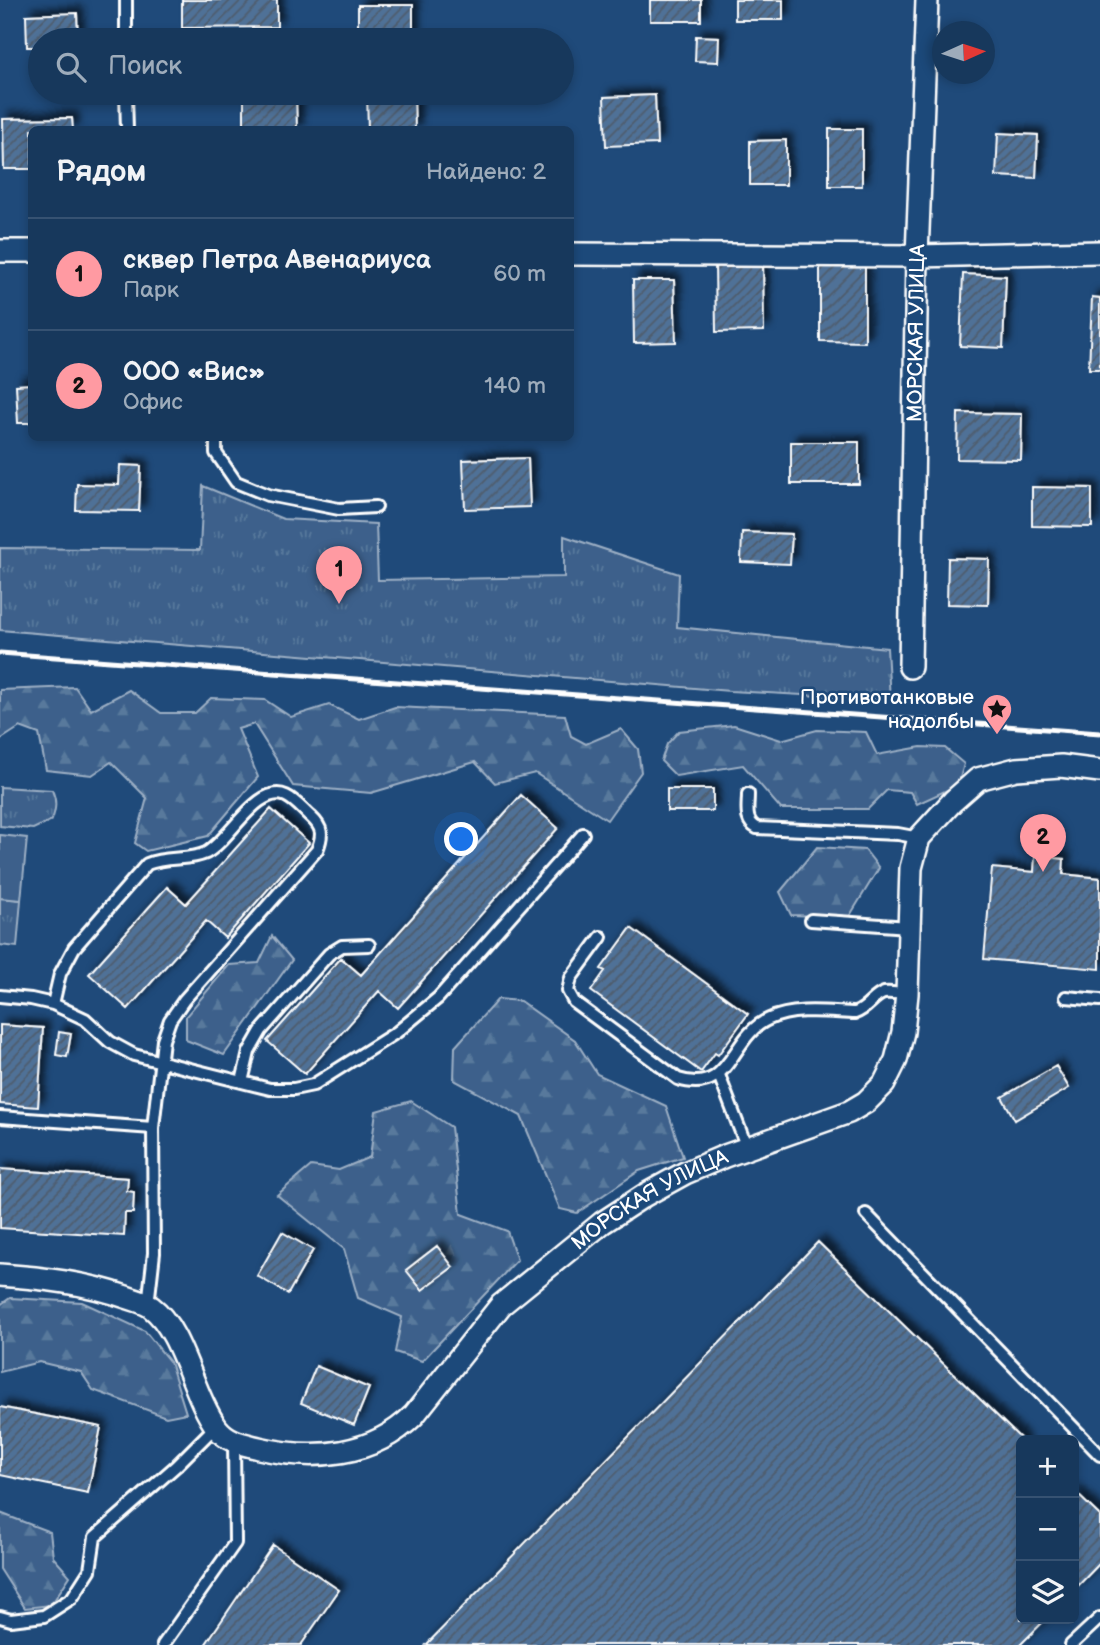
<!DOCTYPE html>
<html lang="ru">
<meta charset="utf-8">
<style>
body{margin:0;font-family:"Balsamiq Sans",sans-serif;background:#203f62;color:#f1f3f6}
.controls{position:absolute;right:21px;bottom:21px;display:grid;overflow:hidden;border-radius:10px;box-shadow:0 4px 10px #0003}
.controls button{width:63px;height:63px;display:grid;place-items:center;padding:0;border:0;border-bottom:2px solid #365272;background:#17385c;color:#f1f3f6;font:35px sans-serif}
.compass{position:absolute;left:932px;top:21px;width:63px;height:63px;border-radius:50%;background:#17385c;box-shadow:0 4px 10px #0003;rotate:87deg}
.you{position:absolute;left:462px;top:840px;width:24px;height:24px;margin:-18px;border:5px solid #fff;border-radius:50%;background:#1a73e8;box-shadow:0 0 0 10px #1a73e833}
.badge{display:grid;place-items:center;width:46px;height:46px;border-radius:50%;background:#ff9aa2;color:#111;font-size:23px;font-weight:700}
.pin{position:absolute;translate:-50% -58px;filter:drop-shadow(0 2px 4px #0008)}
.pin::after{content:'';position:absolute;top:37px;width:24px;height:21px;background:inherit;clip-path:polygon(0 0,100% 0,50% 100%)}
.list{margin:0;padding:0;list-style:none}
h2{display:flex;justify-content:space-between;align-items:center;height:91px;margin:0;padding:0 28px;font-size:30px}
h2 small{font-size:23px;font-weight:400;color:#9eacbb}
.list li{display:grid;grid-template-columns:46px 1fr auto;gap:21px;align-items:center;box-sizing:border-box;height:112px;padding:0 28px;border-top:2px solid #365272}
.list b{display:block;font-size:26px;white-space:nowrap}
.list p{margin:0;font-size:23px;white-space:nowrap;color:#9eacbb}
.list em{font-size:23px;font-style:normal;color:#9eacbb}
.icon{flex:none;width:38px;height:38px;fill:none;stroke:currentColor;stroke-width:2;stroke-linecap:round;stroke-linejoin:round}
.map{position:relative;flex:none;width:1100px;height:1645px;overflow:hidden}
.search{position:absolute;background:#17385c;box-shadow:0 4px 10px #0003;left:28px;top:28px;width:546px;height:77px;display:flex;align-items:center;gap:18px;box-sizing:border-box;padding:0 24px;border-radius:38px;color:#9eacbb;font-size:26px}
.panel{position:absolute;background:#17385c;box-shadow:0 4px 10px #0003;left:28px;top:126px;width:546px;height:315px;border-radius:10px}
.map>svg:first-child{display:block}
.grass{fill:url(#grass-tufts);stroke:#9eb0c5;stroke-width:2}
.forest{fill:url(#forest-firs);stroke:#9eb0c5;stroke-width:2}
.pitch{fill:#3c618b;stroke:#9eb0c5;stroke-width:2}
.building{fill:url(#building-hatch);stroke:#fff;stroke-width:2;filter:url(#shadow)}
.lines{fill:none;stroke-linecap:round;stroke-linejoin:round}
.lane-casing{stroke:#fff;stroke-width:16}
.street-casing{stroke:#fff;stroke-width:26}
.lane{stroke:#1f4a7a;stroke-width:10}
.street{stroke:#1f4a7a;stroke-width:21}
.rail{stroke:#fff;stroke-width:5}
.labels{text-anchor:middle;stroke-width:5;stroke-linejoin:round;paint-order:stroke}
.street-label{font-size:21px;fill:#fff;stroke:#1f4a7a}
.poi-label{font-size:21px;fill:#fff;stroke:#1f4a7a;text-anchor:end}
</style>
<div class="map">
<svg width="1100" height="1645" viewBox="0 0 1100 1645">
<defs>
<pattern id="grass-tufts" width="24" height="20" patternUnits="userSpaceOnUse" patternTransform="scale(1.75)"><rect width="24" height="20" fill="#3c618b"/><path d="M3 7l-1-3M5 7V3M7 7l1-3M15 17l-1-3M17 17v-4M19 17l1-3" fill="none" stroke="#59799c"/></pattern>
<pattern id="forest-firs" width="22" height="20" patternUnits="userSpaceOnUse" patternTransform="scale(1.75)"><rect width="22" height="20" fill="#3c618b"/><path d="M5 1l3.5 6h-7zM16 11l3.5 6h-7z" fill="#59799c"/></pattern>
<pattern id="building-hatch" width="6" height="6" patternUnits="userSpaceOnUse" patternTransform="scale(1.75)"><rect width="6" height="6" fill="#507197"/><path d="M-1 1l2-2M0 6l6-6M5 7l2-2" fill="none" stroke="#4e5b6a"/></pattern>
<filter id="shadow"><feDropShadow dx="6" dy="-6" stdDeviation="3.5" flood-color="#0009"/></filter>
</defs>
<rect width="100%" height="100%" fill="#1f4a7a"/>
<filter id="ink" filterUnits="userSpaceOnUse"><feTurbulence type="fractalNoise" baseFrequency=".0143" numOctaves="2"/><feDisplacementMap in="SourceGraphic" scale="14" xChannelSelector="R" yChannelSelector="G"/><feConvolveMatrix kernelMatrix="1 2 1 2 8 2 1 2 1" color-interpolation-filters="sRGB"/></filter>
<g filter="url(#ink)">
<path class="grass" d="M203,486L283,519L376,524L378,580L564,577V536L679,574L677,627L887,648L890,700L730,691L0,630V548L200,550Z
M0,787L52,790C57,801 56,809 52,820L33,829L0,826Z
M0,898L21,900L17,947L0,945Z"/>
<path class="forest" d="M75,687L91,710L129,690L161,713H195L211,698L265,700L291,717L329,705L359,719L395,707L565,715L571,736L586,744L621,729L638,749L641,772L607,820L535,773L495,783L475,762L371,793L293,786L254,724L238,729L258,777L208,836L146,851L135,843L147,798L111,762L92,775L46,770L39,734L20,727L0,740V690Z
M734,725L781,740L817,730L866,732L877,755L921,747L945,748L964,764L958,785L917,804L910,792L887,790L868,809H781L743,765L676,776L661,761L667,744L679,731Z
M817,847L865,850L879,868L849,917L791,915L780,892Z
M272,936L292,960L224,1055L186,1040V1016L229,965L259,963Z
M498,999L520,1001L575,1040L597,1074L666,1106L683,1157L639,1171L577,1213L560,1209L521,1116L454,1080L455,1047Z
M411,1101L451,1127L461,1214L507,1231L517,1260L422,1361L395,1352L402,1317L358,1298L344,1249L277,1195L311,1166L339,1170L370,1157L376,1111Z
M10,1298L82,1302L145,1331L170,1362L186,1413L166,1417L93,1390L81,1372L39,1362L0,1372V1305Z
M0,1513L50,1532L53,1557L70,1576L51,1605L25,1608L0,1569Z"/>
<path class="pitch" d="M0,835L27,838L21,900L0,898Z"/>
<path class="building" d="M182,0H277V27L182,28Z
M650,0H701V21H650Z
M735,0H783V20H735Z
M358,5H413V40H358Z
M77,13L78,40H40V47H27L26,15Z
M696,36L719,37L718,62L695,61Z
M244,93H296L297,130H244Z
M367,93H414L415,130H368Z
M655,95L657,144L606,146L604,97Z
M72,118L73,130H32V169H4L3,119Z
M829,129H862V186H829Z
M998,133L1038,135L1036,178L996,176Z
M786,140V185H750V141Z
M763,262L764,331L716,332L715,263Z
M820,266L865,267V342L820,341Z
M963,274L1006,276L1003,348L960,346Z
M633,280H674L676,342L634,343Z
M1092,297L1100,298V369H1089Z
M32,384V423H18L16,385Z
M958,413L1022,414L1021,460L957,459Z
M791,442H859V484H791Z
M528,458L530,507L465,509L463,460Z
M120,465L141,466L139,511L76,510L77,484L119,485Z
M1032,487L1092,488V527L1032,526Z
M742,532L792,534L790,564L741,562Z
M948,558L989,559L988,605L947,604Z
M667,789H713V811H667Z
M521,795L558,828L398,1008L379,991L305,1074L267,1041L341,958L361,975Z
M271,809L309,843L225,938L206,921L128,1009L89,974L167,887L186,904Z
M1035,856L1064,859L1063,874L1100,878V969L984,959L992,868L1034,872Z
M631,928L748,1014L718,1055L715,1053L701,1072L591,991L605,971L601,969Z
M0,1025L43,1028L38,1107L0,1104Z
M59,1032L71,1034L67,1057L56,1055Z
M1056,1066L1069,1088L1015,1120L1002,1097Z
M0,1169L128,1178L127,1191L134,1192L133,1213H125L124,1236L0,1228Z
M282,1232L313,1250L288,1294L257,1276Z
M818,1242L1022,1440L1021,1619H1046L1020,1645H426Z
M437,1246L453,1267L422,1290L406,1270Z
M316,1366L369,1388L354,1425L301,1403Z
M0,1407L101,1427L88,1493L0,1475Z
M1074,1491L1100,1516V1563L1074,1590Z
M273,1545L339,1590L301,1645H205Z"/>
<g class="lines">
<g class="lane-casing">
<path id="lane" d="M126,0V40
M126,93L127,130
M216,438V453L236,482L268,495L339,509L376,507
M748,794C748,808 744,821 757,828L898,834L919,838
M811,920L909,927
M601,937L571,978L568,991L574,1002L678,1079C733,1096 729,1036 769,1019C796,1007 827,1012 855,1013C868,1009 873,996 884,993C891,992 900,994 907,994
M0,996L31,999L53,1004L85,1019L110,1042L134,1055L270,1089H294L313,1085L397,1032L438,998L583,834
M1066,997L1100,1000
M53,1004L60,974L74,948L147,864C166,856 189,861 206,853C230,840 258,783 286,796C295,800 303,810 311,817C323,828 323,835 317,850L184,1000L170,1020L163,1040L153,1128L154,1253L148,1305
M719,1075L747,1148
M242,1082L249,1052L261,1031L329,954L342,946L369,945
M0,1117L153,1128
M866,1214L1100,1455
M0,1617L11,1620L44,1616L72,1598L90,1570L95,1537L176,1466L216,1426
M163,1645L235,1543L234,1442
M1071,1645L1100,1618"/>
</g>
<g class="street-casing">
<g id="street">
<path d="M0,251H32"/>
<path d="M570,254L917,256L1100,252"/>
<path id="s1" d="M910,667L917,256L927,0"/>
<path id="s2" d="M0,1275C43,1278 86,1283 126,1297C134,1300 144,1302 151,1307C183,1331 192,1394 217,1428C228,1442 243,1444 259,1448C314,1461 373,1456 414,1415L501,1305L602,1223L645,1195L685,1173L725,1156L849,1112L866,1102L884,1084L896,1060L903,1032L907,994L911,868L919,838L953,801L978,779L1016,769L1061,766L1100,771"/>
</g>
</g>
<use href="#lane" class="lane"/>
<use href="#street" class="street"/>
<path class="rail" d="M0,653L1100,733"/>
</g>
</g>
<defs>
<g id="sight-pin" transform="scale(1.575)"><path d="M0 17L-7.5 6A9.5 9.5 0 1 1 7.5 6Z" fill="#ff9aa2" stroke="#1f4a7a"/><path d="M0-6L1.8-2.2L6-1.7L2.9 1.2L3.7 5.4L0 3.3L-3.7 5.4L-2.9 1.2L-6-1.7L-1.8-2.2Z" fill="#111"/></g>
</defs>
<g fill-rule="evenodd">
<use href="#sight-pin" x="997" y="709"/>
</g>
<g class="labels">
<g class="street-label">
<text dy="7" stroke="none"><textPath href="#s1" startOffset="334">МОРСКАЯ УЛИЦА</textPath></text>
<text dy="7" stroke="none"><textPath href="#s2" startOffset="831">МОРСКАЯ УЛИЦА</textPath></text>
</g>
<g class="poi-label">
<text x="974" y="704">Противотанковые<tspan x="974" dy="24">надолбы</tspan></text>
</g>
</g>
</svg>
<div class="controls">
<button>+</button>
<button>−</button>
<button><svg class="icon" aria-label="layers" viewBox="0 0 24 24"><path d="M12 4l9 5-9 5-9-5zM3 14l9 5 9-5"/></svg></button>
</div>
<svg class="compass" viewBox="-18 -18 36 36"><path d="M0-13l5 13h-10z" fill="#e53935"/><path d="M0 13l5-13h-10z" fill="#9eacbb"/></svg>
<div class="you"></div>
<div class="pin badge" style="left:339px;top:604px">1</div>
<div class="pin badge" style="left:1043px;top:872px">2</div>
<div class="search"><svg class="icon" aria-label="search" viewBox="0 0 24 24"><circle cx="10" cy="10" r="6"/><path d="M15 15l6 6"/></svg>Поиск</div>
<section class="panel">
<h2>Рядом<small>Найдено: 2</small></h2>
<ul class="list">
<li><span class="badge">1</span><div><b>сквер Петра Авенариуса</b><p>Парк</p></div><em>60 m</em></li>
<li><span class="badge">2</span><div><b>ООО «Вис»</b><p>Офис</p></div><em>140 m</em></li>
</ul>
</section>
</div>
